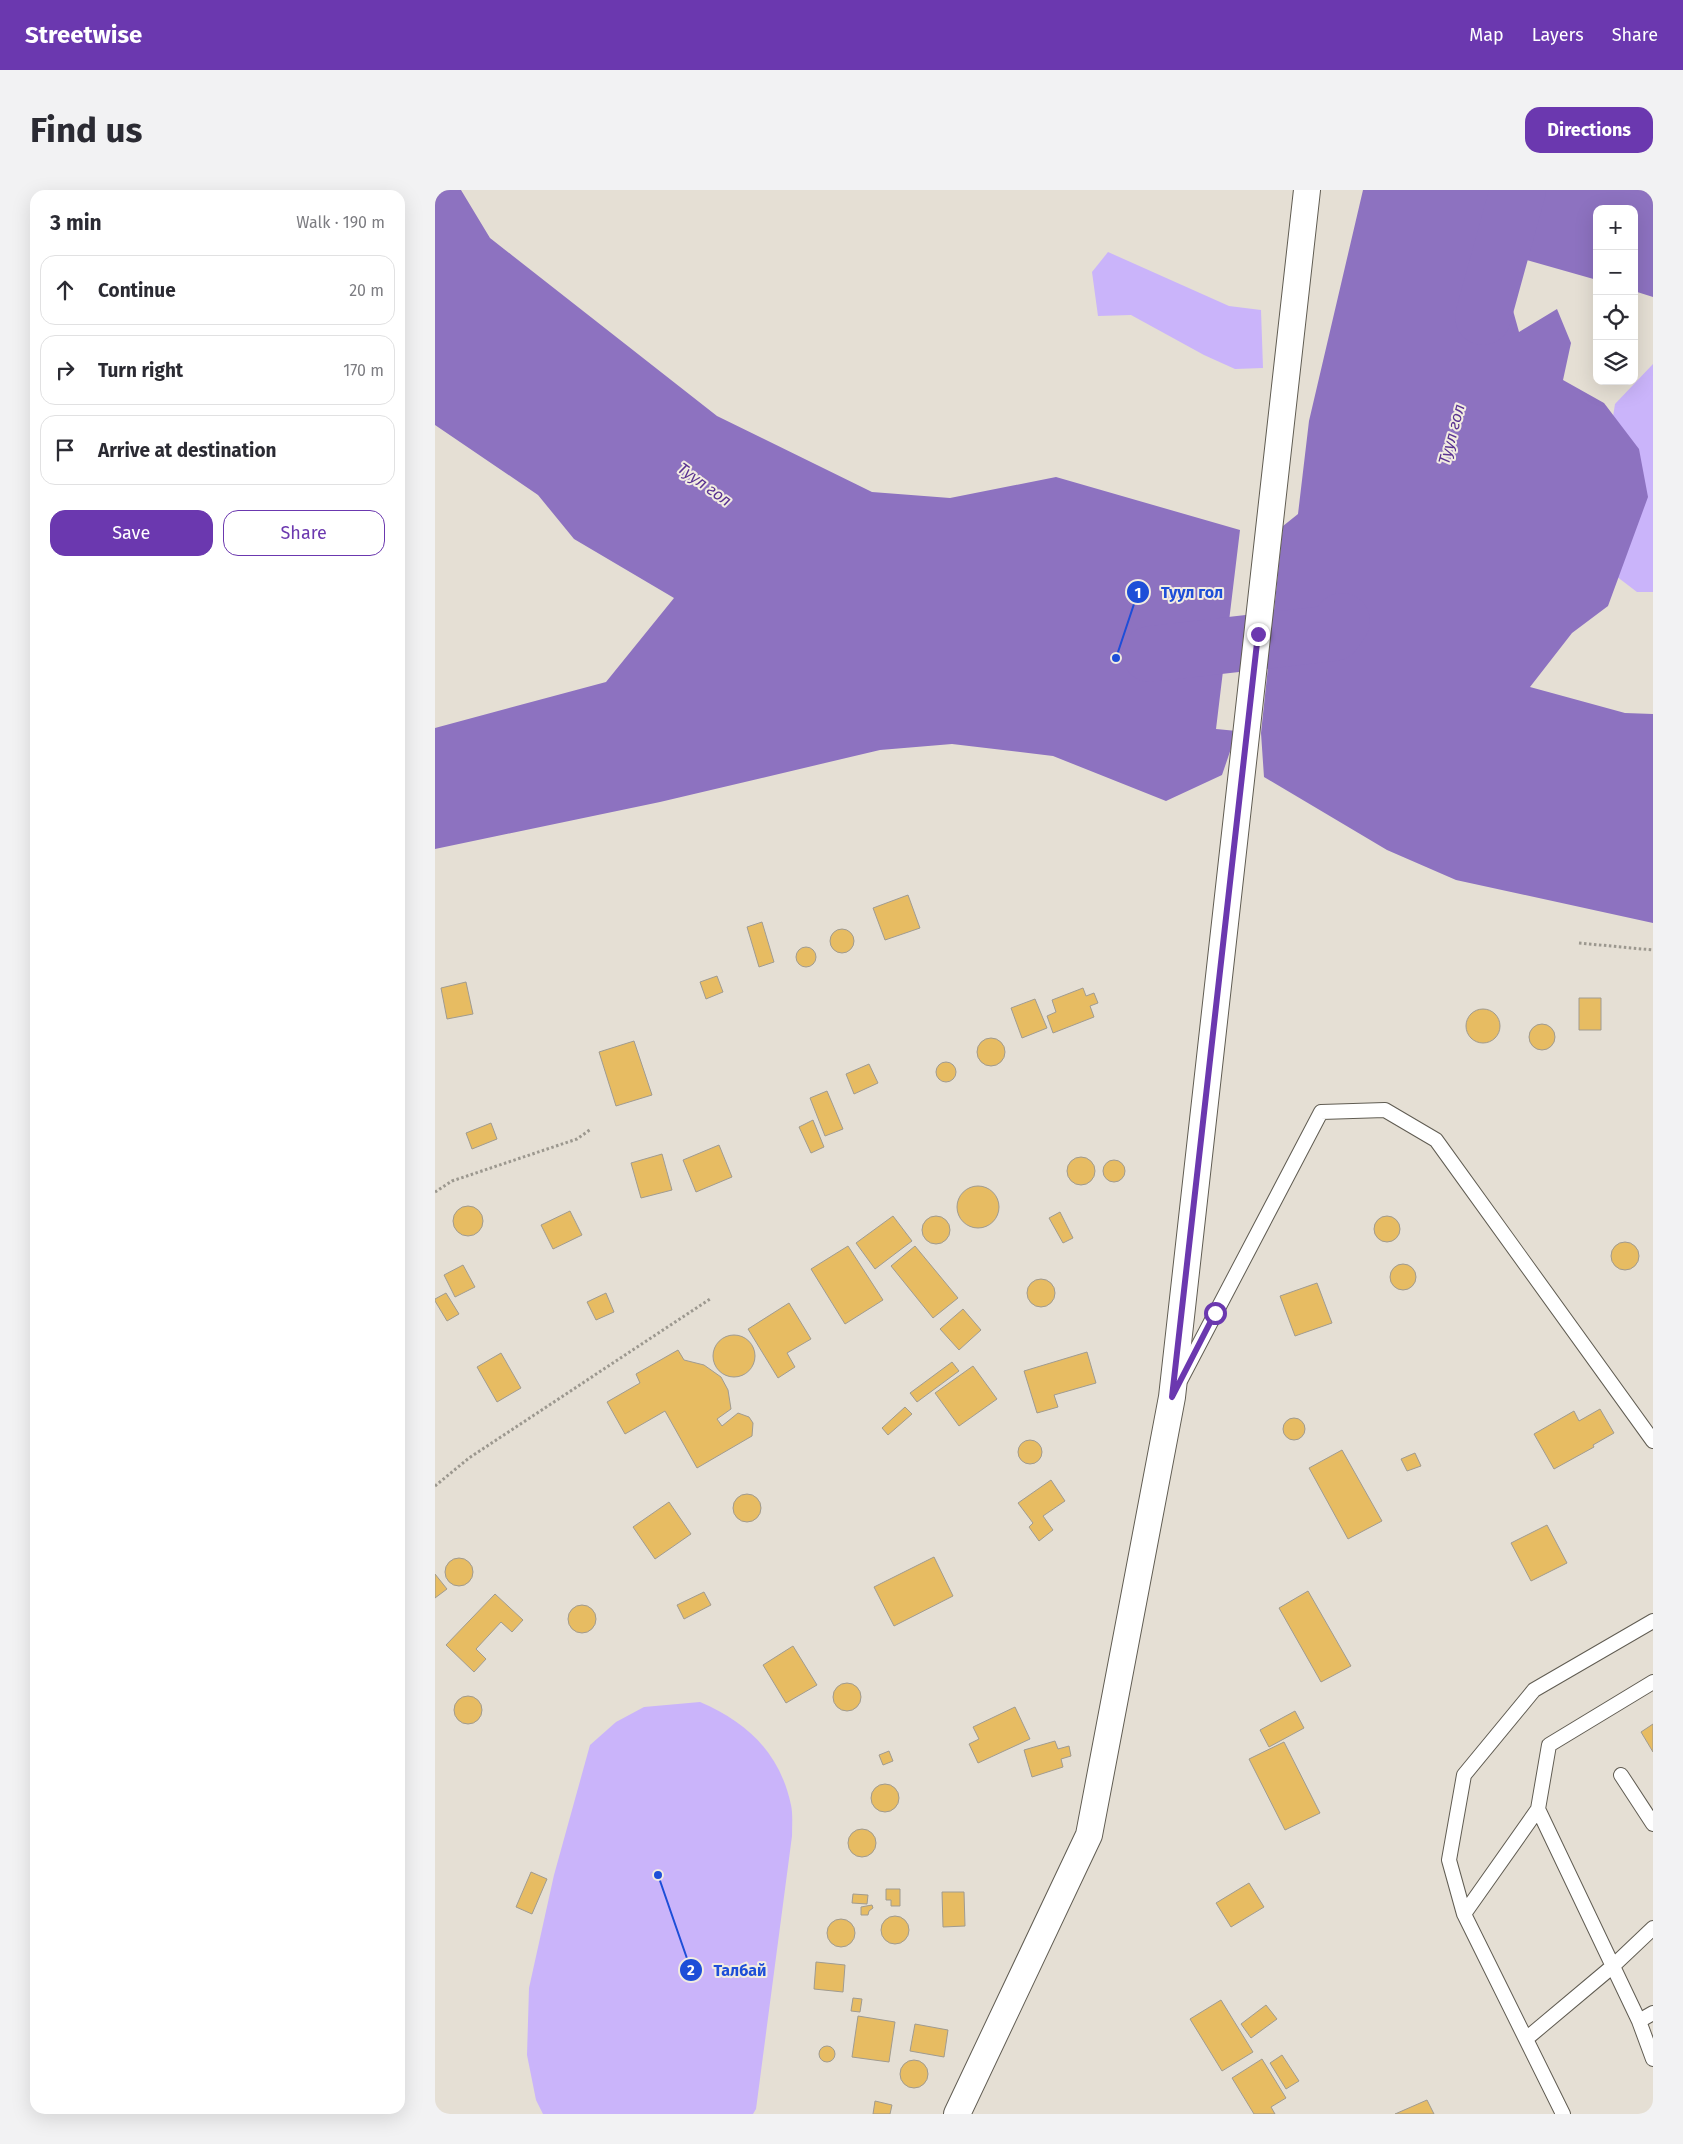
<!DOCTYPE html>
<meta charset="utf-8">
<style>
body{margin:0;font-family:"Fira Sans",sans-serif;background:#f2f2f3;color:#2b2b33}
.controls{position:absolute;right:15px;top:15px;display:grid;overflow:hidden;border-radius:10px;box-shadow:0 5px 20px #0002}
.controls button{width:45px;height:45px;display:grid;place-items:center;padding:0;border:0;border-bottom:1px solid #e1e1e2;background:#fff;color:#2b2b33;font:25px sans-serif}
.stop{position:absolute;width:15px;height:15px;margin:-11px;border:4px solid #6b38af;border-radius:50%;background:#fff}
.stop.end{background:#6b38af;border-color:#fff;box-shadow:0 1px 5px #0008}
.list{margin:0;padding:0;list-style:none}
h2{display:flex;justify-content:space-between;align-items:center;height:65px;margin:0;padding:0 20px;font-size:21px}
h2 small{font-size:16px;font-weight:400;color:#7c7c81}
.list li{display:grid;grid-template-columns:32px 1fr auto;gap:15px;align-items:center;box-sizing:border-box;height:70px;margin:0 10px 10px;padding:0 10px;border:1px solid #e1e1e2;border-radius:15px}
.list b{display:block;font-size:19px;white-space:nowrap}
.list em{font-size:16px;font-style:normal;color:#7c7c81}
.actions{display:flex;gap:10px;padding:15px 20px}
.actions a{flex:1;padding:11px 0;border:1px solid #6b38af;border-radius:15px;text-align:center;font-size:18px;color:#6b38af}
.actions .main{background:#6b38af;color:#fff}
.icon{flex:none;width:28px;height:28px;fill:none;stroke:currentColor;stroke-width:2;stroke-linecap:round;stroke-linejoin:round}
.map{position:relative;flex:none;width:1218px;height:1924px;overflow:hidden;border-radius:15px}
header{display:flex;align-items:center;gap:30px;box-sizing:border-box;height:70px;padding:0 25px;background:#6b38af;color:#fff}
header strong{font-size:24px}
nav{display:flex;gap:28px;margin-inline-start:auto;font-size:18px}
.intro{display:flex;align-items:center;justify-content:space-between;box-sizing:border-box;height:120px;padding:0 30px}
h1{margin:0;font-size:35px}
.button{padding:12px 22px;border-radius:15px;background:#6b38af;color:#fff;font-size:18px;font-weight:700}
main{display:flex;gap:30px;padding:0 30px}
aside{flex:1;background:#fff;border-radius:15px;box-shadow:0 5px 20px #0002}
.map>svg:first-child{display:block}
.green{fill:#cab4fa}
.water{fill:#8d72c0}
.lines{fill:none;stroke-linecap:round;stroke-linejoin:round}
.river{stroke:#8d72c0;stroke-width:56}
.building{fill:#e7bc62;stroke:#a09b90}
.lane-casing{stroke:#605c52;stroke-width:16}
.street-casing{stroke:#605c52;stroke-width:28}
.path{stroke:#9c988f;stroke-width:3;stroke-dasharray:2.5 2.5;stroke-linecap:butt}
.lane{stroke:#fff;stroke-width:14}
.street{stroke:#fff;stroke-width:26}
.route{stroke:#6b38af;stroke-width:6}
.labels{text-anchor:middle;stroke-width:4;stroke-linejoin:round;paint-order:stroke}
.water-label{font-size:16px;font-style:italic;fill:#593291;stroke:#f2ece1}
.leader{fill:none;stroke:#1d4ed8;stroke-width:2}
.callout-dot{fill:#1d4ed8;stroke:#f2ece1;stroke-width:2}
.mark-label{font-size:15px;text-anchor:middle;font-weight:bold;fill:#fff}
.callout-label{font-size:16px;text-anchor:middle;font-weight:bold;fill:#1d4ed8;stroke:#f2ece1;stroke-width:4;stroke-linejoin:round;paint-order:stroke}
</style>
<header>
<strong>Streetwise</strong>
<nav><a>Map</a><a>Layers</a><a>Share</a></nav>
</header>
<div class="intro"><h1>Find us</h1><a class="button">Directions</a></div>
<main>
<aside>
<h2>3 min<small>Walk · 190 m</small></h2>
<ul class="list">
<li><svg class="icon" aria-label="ahead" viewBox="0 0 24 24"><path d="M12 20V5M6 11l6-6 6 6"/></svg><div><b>Continue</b></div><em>20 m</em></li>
<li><svg class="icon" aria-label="right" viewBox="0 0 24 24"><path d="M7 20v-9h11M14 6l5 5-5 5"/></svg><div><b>Turn right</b></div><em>170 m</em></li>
<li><svg class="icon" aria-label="arrive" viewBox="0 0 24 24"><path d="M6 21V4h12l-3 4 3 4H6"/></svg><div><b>Arrive at destination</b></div></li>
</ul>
<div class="actions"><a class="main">Save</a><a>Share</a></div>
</aside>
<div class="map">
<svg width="1218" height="1924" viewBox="0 0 1218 1924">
<rect width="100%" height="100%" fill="#e5dfd4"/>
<path class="green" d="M673,62L794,116L826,120L828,178L800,179L769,165L696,125L663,126L657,82Z
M1218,174V402H1202L1156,367L1180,214Z
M265,1512C312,1532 345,1563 356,1615C358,1624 357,1636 357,1646L321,1919L318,1924H108L101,1910L92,1865L94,1798L119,1685L155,1555L181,1532L209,1517Z"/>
<path class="water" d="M0,0H26L55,48L282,226L437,302L515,308L621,287L805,340L781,539L802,541L787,585L731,611L618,566L517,554L445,560L225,612L0,659V538L171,492L239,408L139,349L103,305L0,235Z
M928,0H1074L1067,14L1069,56L1100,0H1218V107L1199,101V19H1162V90L1070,64L1072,99L1084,142L1122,119L1136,153L1128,190L1169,213L1204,259L1213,307L1173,416L1137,443L1095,497L1190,523L1218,524V733L1021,690L952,660L829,587L826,543L848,336L863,324L874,231Z"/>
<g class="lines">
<path class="river" d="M1048,127L1083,0
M715,464L899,443L907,431"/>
</g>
<path class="building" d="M473,705L485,738L450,750L438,718Z
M327,732L339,772L324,777L312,737Z
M395 751a12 12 0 1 1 24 0a12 12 0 1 1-24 0Z
M361 767a10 10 0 1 1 20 0a10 10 0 1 1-20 0Z
M282,786L288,802L271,809L265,792Z
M31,792L38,824L12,829L6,798Z
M648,798L651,806L659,803L663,813L655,816L659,827L618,843L612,826L621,822L617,810Z
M1144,808H1166V840H1144Z
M600,809L612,838L587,848L576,818Z
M1031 836a17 17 0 1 1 34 0a17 17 0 1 1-34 0Z
M1094 847a13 13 0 1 1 26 0a13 13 0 1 1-26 0Z
M542 862a14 14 0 1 1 28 0a14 14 0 1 1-28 0Z
M199,851L217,905L181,916L164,862Z
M501 882a10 10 0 1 1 20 0a10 10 0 1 1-20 0Z
M434,874L443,893L419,904L411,884Z
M392,901L408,939L390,946L375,908Z
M378,930L389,957L376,963L364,937Z
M56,933L62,949L37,959L31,943Z
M284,955L297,987L261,1002L248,970Z
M227,964L237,1000L206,1008L196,973Z
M632 981a14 14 0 1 1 28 0a14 14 0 1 1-28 0Z
M668 981a11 11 0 1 1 22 0a11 11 0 1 1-22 0Z
M522 1017a21 21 0 1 1 42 0a21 21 0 1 1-42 0Z
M18 1031a15 15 0 1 1 30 0a15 15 0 1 1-30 0Z
M135,1021L147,1045L118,1059L106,1035Z
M625,1022L638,1048L628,1053L614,1028Z
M487 1040a14 14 0 1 1 28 0a14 14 0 1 1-28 0Z
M458,1026L477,1051L440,1079L421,1053Z
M939 1039a13 13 0 1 1 26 0a13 13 0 1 1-26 0Z
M1176 1066a14 14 0 1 1 28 0a14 14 0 1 1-28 0Z
M413,1056L448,1110L410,1134L376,1079Z
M480,1056L523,1108L498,1128L456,1076Z
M955 1087a13 13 0 1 1 26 0a13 13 0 1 1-26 0Z
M28,1075L40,1097L20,1107L9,1085Z
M592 1103a14 14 0 1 1 28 0a14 14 0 1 1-28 0Z
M882,1093L897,1133L860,1146L845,1106Z
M11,1103L24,1124L12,1131L0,1111V1109Z
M171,1103L179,1122L161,1130L152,1112Z
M354,1113L376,1149L352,1163L360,1177L343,1188L313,1139Z
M528,1119L546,1140L524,1160L505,1139Z
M278 1166a21 21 0 1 1 42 0a21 21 0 1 1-42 0Z
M243,1160L249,1170L269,1175L286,1187L293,1200L296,1219L282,1229L287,1236L303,1223L314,1227L318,1233L317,1246L262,1278L230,1221L190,1244L172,1212L205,1193L201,1184Z
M652,1162L661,1193L619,1205L623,1217L602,1223L589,1181Z
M66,1163L86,1198L62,1212L42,1177Z
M517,1172L524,1181L482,1212L475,1203Z
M538,1176L562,1209L524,1236L500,1203Z
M470,1217L477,1224L453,1245L447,1238Z
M1165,1219L1179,1243L1158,1255L1159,1257L1119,1279L1099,1244L1139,1221L1144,1231Z
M848 1239a11 11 0 1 1 22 0a11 11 0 1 1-22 0Z
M583 1262a12 12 0 1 1 24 0a12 12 0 1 1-24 0Z
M907,1260L947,1331L913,1349L874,1278Z
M980,1263L986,1276L972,1281L966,1269Z
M616,1290L630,1311L608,1326L618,1340L604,1351L594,1337L598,1333L583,1313Z
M298 1318a14 14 0 1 1 28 0a14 14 0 1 1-28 0Z
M234,1312L256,1344L220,1369L198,1337Z
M1112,1335L1132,1373L1096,1391L1076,1353Z
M499,1367L518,1406L459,1436L439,1397Z
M10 1382a14 14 0 1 1 28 0a14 14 0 1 1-28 0Z
M0,1384L12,1399L0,1408Z
M873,1401L916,1476L886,1492L844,1418Z
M269,1402L276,1415L249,1429L242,1415Z
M60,1404L88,1430L77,1442L66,1432L41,1459L51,1469L39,1482L11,1455Z
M133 1429a14 14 0 1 1 28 0a14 14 0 1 1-28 0Z
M358,1456L382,1495L351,1513L328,1475Z
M398 1507a14 14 0 1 1 28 0a14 14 0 1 1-28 0Z
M19 1520a14 14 0 1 1 28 0a14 14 0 1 1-28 0Z
M580,1517L595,1549L543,1573L534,1554L544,1549L538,1537Z
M860,1521L869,1538L834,1557L825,1540Z
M1218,1534V1562L1206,1542Z
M620,1551L623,1559L634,1556L636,1566L626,1569L628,1577L597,1587L589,1560Z
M849,1552L885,1623L850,1640L814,1569Z
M454,1561L458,1571L448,1575L444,1565Z
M436 1608a14 14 0 1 1 28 0a14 14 0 1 1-28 0Z
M413 1653a14 14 0 1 1 28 0a14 14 0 1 1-28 0Z
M96,1682L112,1689L97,1724L81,1717Z
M814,1693L829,1717L796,1737L781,1713Z
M451,1699H465V1716H456V1710H451Z
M507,1702H529L530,1736L508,1737Z
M418,1704L433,1705L432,1714L417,1713Z
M437,1715L438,1718L434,1721L433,1725H426V1717Z
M446 1740a14 14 0 1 1 28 0a14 14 0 1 1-28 0Z
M392 1743a14 14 0 1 1 28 0a14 14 0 1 1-28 0Z
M381,1772L410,1775L408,1802L379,1799Z
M418,1808L427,1809L425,1822L416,1821Z
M786,1810L818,1862L787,1881L755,1829Z
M831,1815L842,1829L816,1848L806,1834Z
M423,1826L460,1832L454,1872L417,1867Z
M480,1834L513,1840L509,1867L475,1861Z
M384 1864a8 8 0 1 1 16 0a8 8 0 1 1-16 0Z
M847,1865L864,1891L851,1899L835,1873Z
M827,1869L851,1908L836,1917L840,1924H819L797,1888Z
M465 1884a14 14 0 1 1 28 0a14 14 0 1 1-28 0Z
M992,1910L999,1924H960Z
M440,1911L457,1915L455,1924H438Z"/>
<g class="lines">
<g class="lane-casing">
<path id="lane" d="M746,1189L886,922L950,920L1001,950L1218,1251
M1186,1585L1218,1634
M1103,1619L1204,1831L1218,1869
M1029,1724L1103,1619L1114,1555L1218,1492
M1204,1831L1218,1823
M1091,1849L1178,1776L1218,1738
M1128,1924L1029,1724L1014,1670L1029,1585L1099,1500L1218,1431"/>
</g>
<g class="street-casing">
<path id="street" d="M522,1924L654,1645L737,1207L872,0"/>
</g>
<path class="path" d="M1144,753L1218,760
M0,1002L17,991L142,949L156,939
M0,1296L34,1268L275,1109"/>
<use href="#lane" class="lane"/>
<use href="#street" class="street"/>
</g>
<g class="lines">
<path class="route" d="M780,1123L737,1207L823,444"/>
</g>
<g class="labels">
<g class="water-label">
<text transform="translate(1016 244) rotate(-75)" y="6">Туул гол</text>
<text transform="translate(270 294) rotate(36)" y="6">Туул гол</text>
</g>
</g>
<path class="leader" d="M681 468L703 402M223 1685L256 1780"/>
<g class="callout-dot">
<circle cx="681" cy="468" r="5"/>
<circle cx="223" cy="1685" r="5"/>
<circle cx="703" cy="402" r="12"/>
<circle cx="256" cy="1780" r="12"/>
</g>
<g class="mark-label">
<text x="703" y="408">1</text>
<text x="256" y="1785">2</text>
</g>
<g class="callout-label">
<text x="757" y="408">Туул гол</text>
<text x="305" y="1786">Талбай</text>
</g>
</svg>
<div class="controls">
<button>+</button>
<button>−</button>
<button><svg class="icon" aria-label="locate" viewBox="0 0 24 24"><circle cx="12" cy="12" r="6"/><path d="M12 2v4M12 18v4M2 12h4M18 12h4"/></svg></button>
<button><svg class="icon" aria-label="layers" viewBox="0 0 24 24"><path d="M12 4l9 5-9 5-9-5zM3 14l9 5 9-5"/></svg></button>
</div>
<div class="stop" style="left:780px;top:1123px"></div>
<div class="stop end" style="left:823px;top:444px"></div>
</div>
</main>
